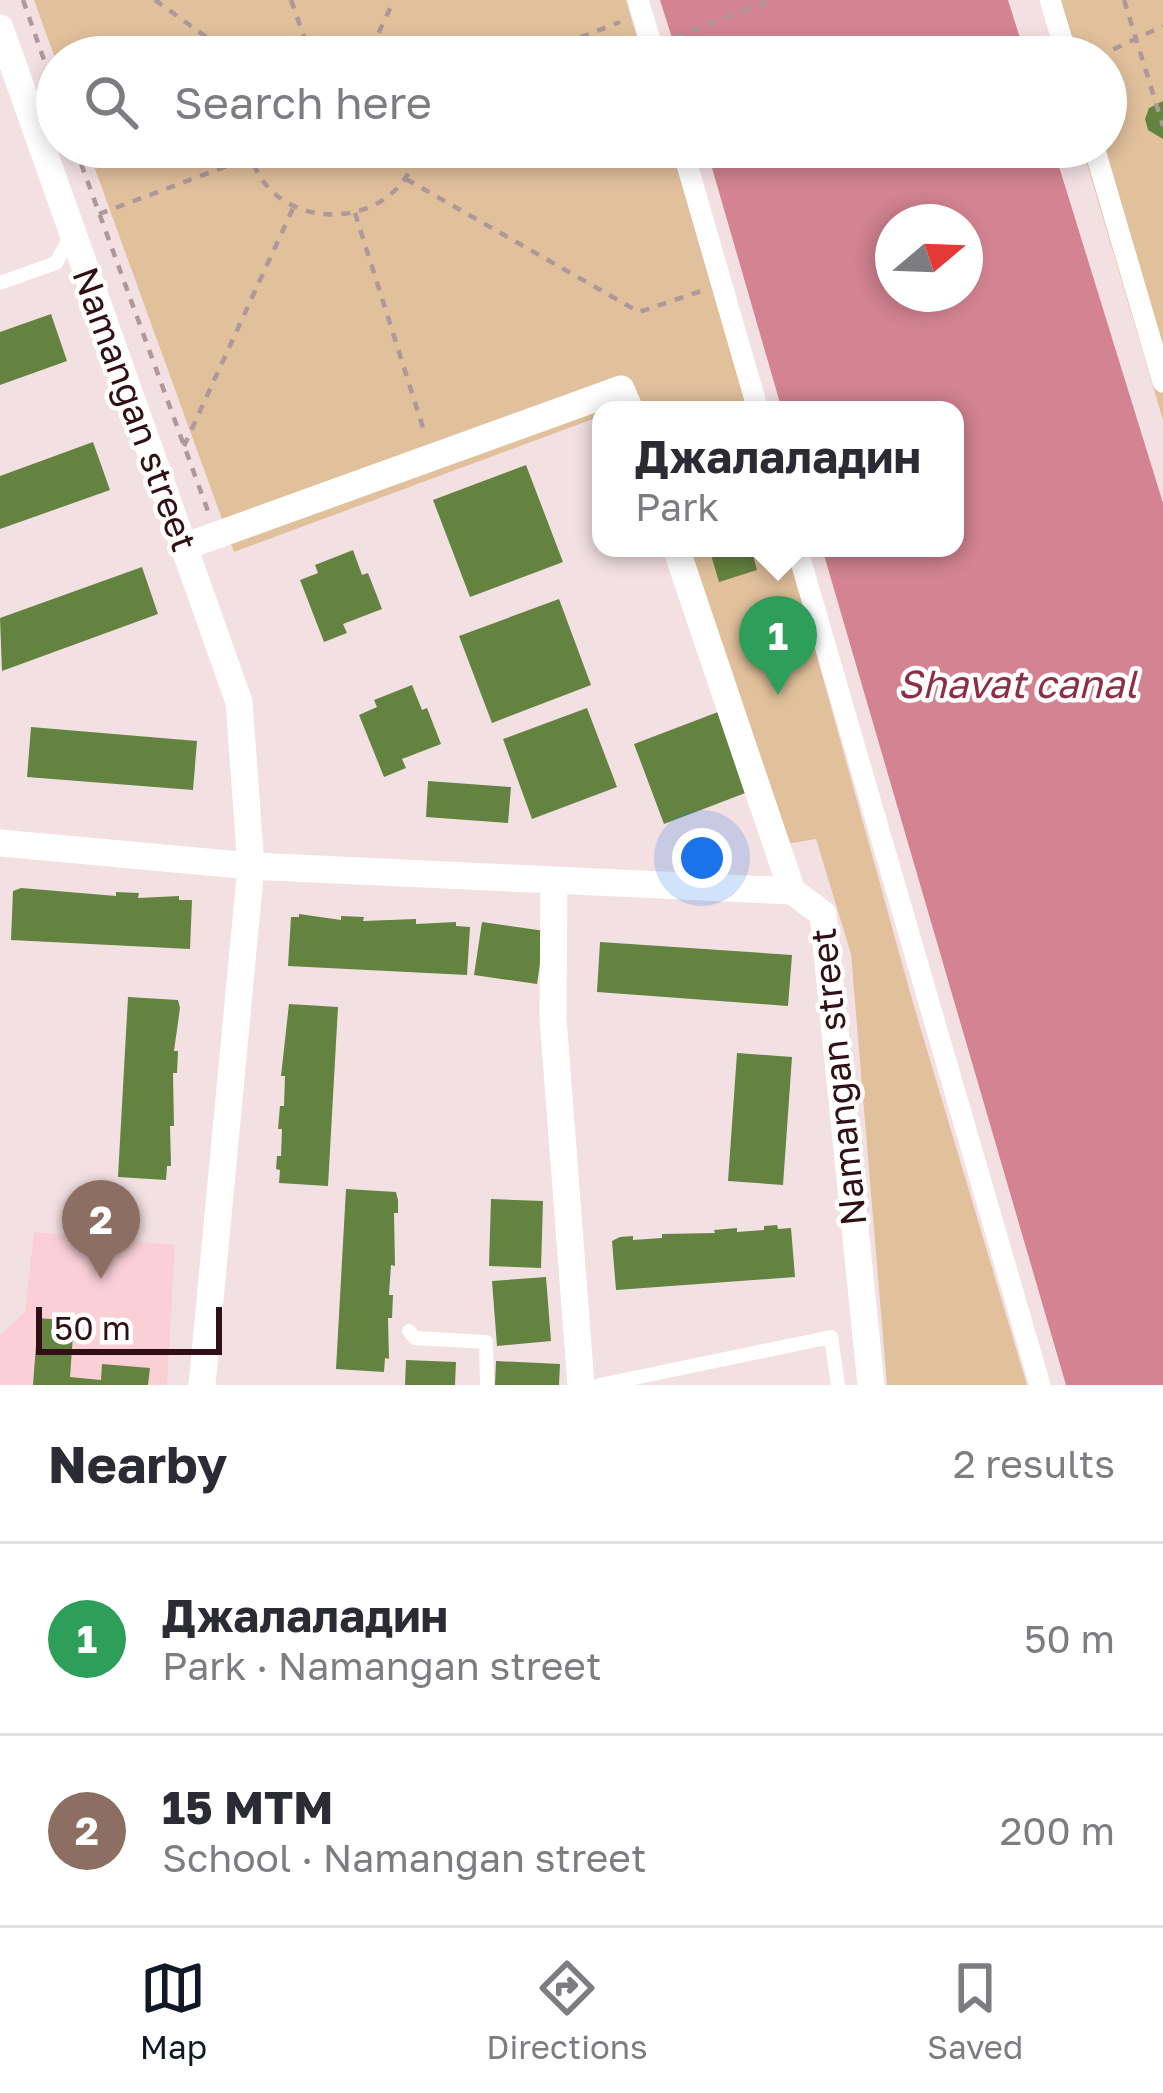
<!DOCTYPE html>
<meta charset="utf-8">
<style>
body{margin:0;font-family:"Golos Text",sans-serif;background:#f2f2f3;color:#2b2b33}
.compass{position:absolute;left:875px;top:204px;width:108px;height:108px;border-radius:50%;background:#fff;box-shadow:0 6px 18px #0003;rotate:71deg}
.scale{position:absolute;left:36px;bottom:30px;width:186px;box-sizing:border-box;padding-left:12px;border:6px solid #300f16;border-top:0;font-size:33px;line-height:42px;white-space:nowrap;color:#300f16;-webkit-text-stroke:9px #fff;paint-order:stroke}
.you{position:absolute;left:702px;top:858px;width:42px;height:42px;margin:-30px;border:9px solid #fff;border-radius:50%;background:#1a73e8;box-shadow:0 0 0 18px #1a73e833}
.badge{display:grid;place-items:center;width:78px;height:78px;border-radius:50%;background:#111827;color:#fff;font-size:39px;font-weight:700}
.pin{position:absolute;translate:-50% -99px;filter:drop-shadow(0 3px 6px #0008)}
.pin::after{content:'';position:absolute;top:63px;width:42px;height:36px;background:inherit;clip-path:polygon(0 0,100% 0,50% 100%)}
.popup{position:absolute;left:592px;top:401px;width:372px;height:156px;box-sizing:border-box;display:grid;place-content:center;border-radius:24px;background:#fff;filter:drop-shadow(0 3px 9px #0005);font-size:39px;white-space:nowrap;color:#7c7c81}
.popup b{font-size:45px;color:#2b2b33}
.popup::after{content:'';position:absolute;left:50%;top:100%;margin-left:-24px;border:24px solid transparent;border-top-color:#fff}
.list{margin:0;padding:0;list-style:none}
h2{display:flex;justify-content:space-between;align-items:center;height:156px;margin:0;padding:0 48px;font-size:51px}
h2 small{font-size:39px;font-weight:400;color:#7c7c81}
.list li{display:grid;grid-template-columns:78px 1fr auto;gap:36px;align-items:center;box-sizing:border-box;height:192px;padding:0 48px;border-top:3px solid #e1e1e2}
.list b{display:block;font-size:45px;white-space:nowrap}
.list p{margin:0;font-size:39px;white-space:nowrap;color:#7c7c81}
.list em{font-size:39px;font-style:normal;color:#7c7c81}
.icon{flex:none;width:66px;height:66px;fill:none;stroke:currentColor;stroke-width:2;stroke-linecap:round;stroke-linejoin:round}
.map{position:relative;flex:none;width:1163px;height:1385px;overflow:hidden}
.search{position:absolute;background:#fff;box-shadow:0 6px 18px #0003;left:36px;right:36px;top:36px;height:132px;display:flex;align-items:center;gap:30px;box-sizing:border-box;padding:0 42px;border-radius:66px;color:#7c7c81;font-size:45px}
.sheet{height:540px;background:#fff}
nav{display:flex;justify-content:space-around;align-items:center;box-sizing:border-box;height:168px;border-top:3px solid #e1e1e2;background:#fff;font-size:33px;color:#7c7c81}
nav a{display:grid;justify-items:center;gap:6px}
nav .on{color:#111827}
.map>svg:first-child{display:block}
.built{fill:#fad0d6}
.green{fill:#e1c09c}
.water{fill:#d38391;fill-rule:evenodd}
.building{fill:#658340}
.lines{fill:none;stroke-linecap:round;stroke-linejoin:round}
.path{stroke:#af979a;stroke-width:4.5;stroke-dasharray:9 9;stroke-linecap:butt}
.service{stroke:#fff;stroke-width:14}
.pedestrian{stroke:#fff;stroke-width:21}
.minor{stroke:#fff;stroke-width:27}
.labels{text-anchor:middle;stroke-width:9;stroke-linejoin:round;paint-order:stroke}
.street-label{font-size:36px;fill:#300f16;stroke:#fff}
.water-label{font-size:39px;font-style:italic;fill:#8e2e46;stroke:#fff}
</style>
<div class="map">
<svg width="1163" height="1385" viewBox="0 0 1163 1385">
<rect width="100%" height="100%" fill="#f3e0e2"/>
<path class="built" d="M34,1232L175,1245L167,1385H0V1335L25,1312Z"/>
<path class="green" d="M34,0H626L643,57H57V64Z
M1039,0H1163V420L1082,147H1106V57H1056Z
M87,147H671L748,410H601V416L234,552Z
M671,548H787L913,1003L1027,1385H887L851,954L816,839L785,844Z"/>
<path class="water" d="M660,0H1008L1026,57H678Z
M706,147H1053L1163,503V1385H1066L822,548H955V410H782ZM893,222H965V294H893Z"/>
<path class="building" d="M1163,101V139L1148,130L1145,119L1149,108Z
M51,314L67,361L0,385V332Z
M93,442L110,490L0,529V476Z
M526,465L563,562L470,597L433,500Z
M709,548H751L757,570L719,582Z
M353,550L362,575L368,573L382,609L343,624L347,633L324,642L300,580L318,573L315,565Z
M142,567L158,614L2,671L0,618Z
M559,599L591,685L492,723L459,636Z
M412,685L422,710L427,708L441,744L402,759L406,768L384,777L359,715L377,707L374,700Z
M587,708L617,787L532,819L503,739Z
M718,712L748,792L664,824L634,744Z
M31,727L197,741L193,790L27,777Z
M428,781L511,787L508,823L426,817Z
M21,888L116,896V892L139,893L138,898L179,896V900H192L190,949L11,940L13,891Z
M299,914L341,920V916L364,917L363,921L416,919V924L456,922V926L470,927L467,975L288,966L291,917H299Z
M482,922L545,931L537,984L474,975Z
M600,942L792,955L788,1006L597,992Z
M128,997L178,1000L180,1008L174,1051H178L177,1073H173L174,1126H170L171,1166H167L166,1180L118,1177Z
M289,1004L338,1007L328,1186L279,1183L280,1170L276,1169L277,1156H281L282,1129H278L280,1106H284L285,1076H281Z
M737,1053L792,1057L783,1185L728,1181Z
M346,1189L396,1192L398,1200V1213H394L395,1266L391,1265L389,1295H393L392,1318H388L389,1359L385,1358L384,1372L336,1369Z
M491,1199L543,1201L541,1268L489,1266Z
M777,1225L778,1229L791,1228L795,1277L616,1290L612,1241L620,1237L633,1236V1240L662,1238V1234L715,1233L714,1230L737,1228V1232L764,1230V1226Z
M546,1277L551,1341L497,1346L492,1281Z
M38,1318L74,1321L70,1377L101,1380L102,1364L150,1368L148,1385H33Z
M406,1360L456,1362L455,1385H405Z
M496,1361L560,1364L559,1385H495Z"/>
<g class="lines">
<path class="path" d="M23,0L57,97
M155,0L234,57
M291,0L307,45
M1124,0L1163,126
M674,37L772,0
M371,49L394,0
M285,57C320,40 348,39 382,57
M530,57L620,22
M1097,57L1163,26
M75,147L209,514
M249,147C265,238 401,236 418,147
M406,179L639,312L704,290
M355,213L424,431
M99,214L251,157
M184,446L294,206"/>
<path class="service" d="M0,283L56,263L70,237
M409,1331L415,1338L486,1342L487,1385
M600,1385L831,1337L838,1385"/>
<path class="pedestrian" d="M638,0L655,57
M1050,0L1067,57
M682,147L758,410
M1094,147L1163,382
M797,548L1040,1385"/>
<path class="minor" d="M0,28L239,702L251,866L202,1385
M184,547L621,389L630,410
M676,548L792,891
M0,843L251,866L792,891L823,914L871,1385
M554,880L553,1018L581,1385"/>
</g>
<g class="labels">
<g class="street-label">
<text transform="translate(135 409) rotate(70)" y="13">Namangan street</text>
<text transform="translate(838 1077) rotate(-96)" y="13">Namangan street</text>
</g>
<g class="water-label">
<text x="1017" y="698">Shavat canal</text>
</g>
</g>
</svg>
<svg class="compass" viewBox="-18 -18 36 36"><path d="M0-13l5 13h-10z" fill="#e53935"/><path d="M0 13l5-13h-10z" fill="#7c7c81"/></svg>
<div class="scale">50 m</div>
<div class="you"></div>
<div class="pin badge" style="left:778px;top:695px;background:#2e9e5b">1</div>
<div class="popup"><b>Джалаладин</b>Park</div>
<div class="pin badge" style="left:101px;top:1279px;background:#8d6e63">2</div>
<div class="search"><svg class="icon" aria-label="search" viewBox="0 0 24 24"><circle cx="10" cy="10" r="6"/><path d="M15 15l6 6"/></svg>Search here</div>
</div>
<section class="sheet">
<h2>Nearby<small>2 results</small></h2>
<ul class="list">
<li><span class="badge" style="background:#2e9e5b">1</span><div><b>Джалаладин</b><p>Park · Namangan street</p></div><em>50 m</em></li>
<li><span class="badge" style="background:#8d6e63">2</span><div><b>15 MTM</b><p>School · Namangan street</p></div><em>200 m</em></li>
</ul>
</section>
<nav>
<a class="on"><svg class="icon" aria-label="map" viewBox="0 0 24 24"><path d="M3 6l6-2 6 2 6-2v14l-6 2-6-2-6 2zM9 4v14M15 6v14"/></svg>Map</a>
<a><svg class="icon" aria-label="directions" viewBox="0 0 24 24"><path d="M12 3l9 9-9 9-9-9zM9 14v-3h6M13 9l2 2-2 2"/></svg>Directions</a>
<a><svg class="icon" aria-label="saved" viewBox="0 0 24 24"><path d="M7 4h10v16l-5-4-5 4z"/></svg>Saved</a>
</nav>
